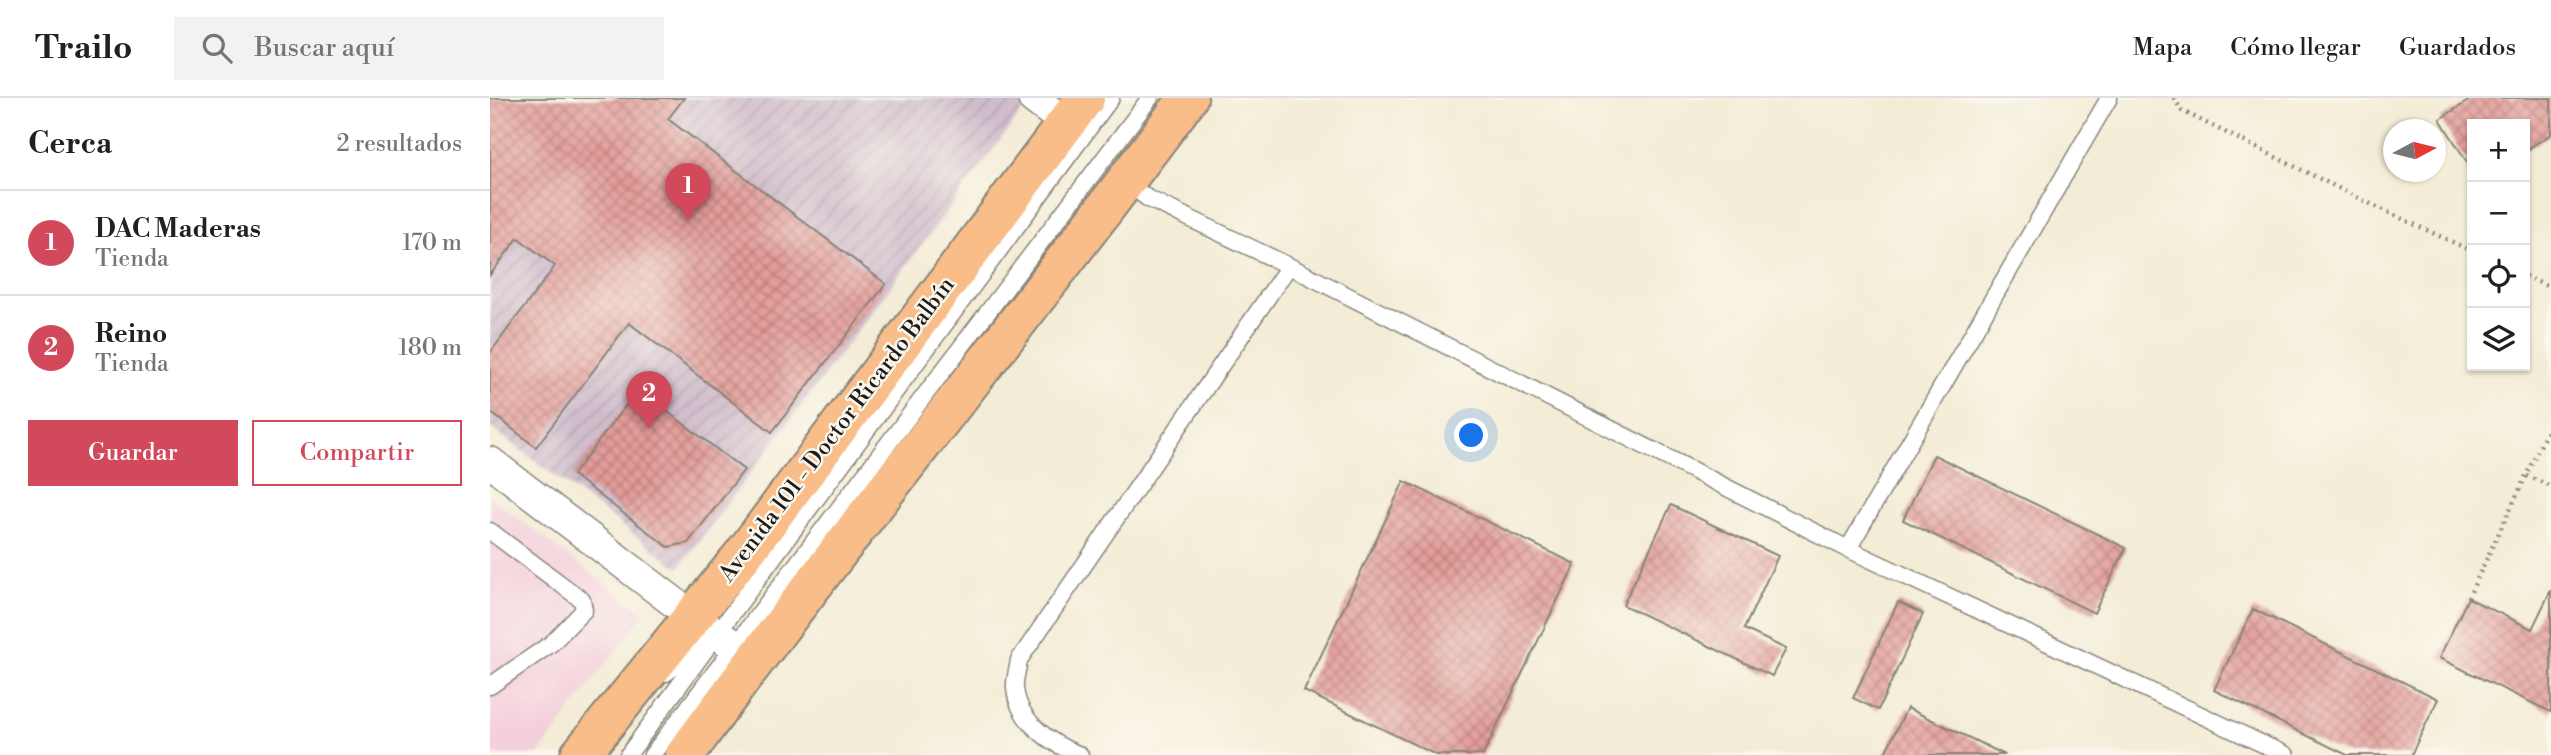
<!DOCTYPE html>
<html lang="es">
<meta charset="utf-8">
<style>
body{margin:0;font-family:"Libre Bodoni",serif;background:#f2f2f2;color:#202124}
.controls{position:absolute;right:21px;top:21px;display:grid;overflow:hidden;border-radius:0px;box-shadow:0 2px 5px #0004}
.controls button{width:63px;height:63px;display:grid;place-items:center;padding:0;border:0;border-bottom:2px solid #e0e0e0;background:#fff;color:#202124;font:35px sans-serif}
.compass{position:absolute;left:1893px;top:21px;width:63px;height:63px;border-radius:50%;background:#fff;box-shadow:0 2px 5px #0004;rotate:83deg}
.you{position:absolute;left:982px;top:338px;width:24px;height:24px;margin:-18px;border:5px solid #fff;border-radius:50%;background:#1a73e8;box-shadow:0 0 0 10px #1a73e833}
.badge{display:grid;place-items:center;width:46px;height:46px;border-radius:50%;background:#d1495b;color:#fff;font-size:23px;font-weight:700}
.pin{position:absolute;translate:-50% -58px;filter:drop-shadow(0 2px 4px #0008)}
.pin::after{content:'';position:absolute;top:37px;width:24px;height:21px;background:inherit;clip-path:polygon(0 0,100% 0,50% 100%)}
.list{margin:0;padding:0;list-style:none}
h2{display:flex;justify-content:space-between;align-items:center;height:91px;margin:0;padding:0 28px;font-size:30px}
h2 small{font-size:23px;font-weight:400;color:#757577}
.list li{display:grid;grid-template-columns:46px 1fr auto;gap:21px;align-items:center;box-sizing:border-box;height:105px;padding:0 28px;border-top:2px solid #e0e0e0}
.list b{display:block;font-size:26px;white-space:nowrap}
.list p{margin:0;font-size:23px;white-space:nowrap;color:#757577}
.list em{font-size:23px;font-style:normal;color:#757577}
.actions{display:flex;gap:14px;padding:21px 28px}
.actions a{flex:1;padding:16px 0;border:2px solid #d1495b;border-radius:0px;text-align:center;font-size:24px;color:#d1495b}
.actions .main{background:#d1495b;color:#fff}
.icon{flex:none;width:38px;height:38px;fill:none;stroke:currentColor;stroke-width:2;stroke-linecap:round;stroke-linejoin:round}
.map{position:relative;flex:none;width:2061px;height:657px;overflow:hidden}
header{display:flex;align-items:center;gap:42px;box-sizing:border-box;height:98px;padding:0 35px;background:#fff;border-bottom:2px solid #e0e0e0}
header strong{font-size:33px}
nav{display:flex;gap:38px;margin-inline-start:auto;font-size:24px}
.search{width:490px;height:63px;background:#f2f2f2;display:flex;align-items:center;gap:18px;box-sizing:border-box;padding:0 24px;border-radius:0px;color:#757577;font-size:26px}
main{display:flex}
aside{flex:1;background:#fff}
.map>svg:first-child{display:block}
.built{fill:#f4cfdc}
.industrial{fill:url(#industrial-furrows)}
.building{fill:url(#building-cross-hatch)}
.lines{fill:none;stroke-linecap:round;stroke-linejoin:round}
.service-casing{stroke:#888479;stroke-width:19}
.minor-casing{stroke:#888479;stroke-width:33}
.primary-casing{stroke:#888479;stroke-width:42}
.path{stroke:#888479;stroke-width:4.5;stroke-dasharray:2 5;stroke-linecap:butt}
.service{stroke:#fff;stroke-width:16}
.minor{stroke:#fff;stroke-width:30}
.primary{stroke:#f8bd89;stroke-width:38}
.labels{text-anchor:middle;stroke-width:5;stroke-linejoin:round;paint-order:stroke}
.street-label{font-size:23px;fill:#1c1c1c;stroke:#fbf7ec}
</style>
<header>
<strong>Trailo</strong>
<div class="search"><svg class="icon" aria-label="search" viewBox="0 0 24 24"><circle cx="10" cy="10" r="6"/><path d="M15 15l6 6"/></svg>Buscar aquí</div>
<nav><a>Mapa</a><a>Cómo llegar</a><a>Guardados</a></nav>
</header>
<main>
<aside>
<h2>Cerca<small>2 resultados</small></h2>
<ul class="list">
<li><span class="badge">1</span><div><b>DAC Maderas</b><p>Tienda</p></div><em>170 m</em></li>
<li><span class="badge">2</span><div><b>Reino</b><p>Tienda</p></div><em>180 m</em></li>
</ul>
<div class="actions"><a class="main">Guardar</a><a>Compartir</a></div>
</aside>
<div class="map">
<svg width="2061" height="657" viewBox="0 0 2061 657">
<defs>
<pattern id="industrial-furrows" width="10" height="10" patternUnits="userSpaceOnUse" patternTransform="scale(1.75)"><rect width="10" height="10" fill="#d0bdcc"/><path d="M-1 1l2-2M0 10L10 0M9 11l2-2" fill="none" stroke="#b2a2af"/></pattern>
<pattern id="building-cross-hatch" width="8" height="8" patternUnits="userSpaceOnUse" patternTransform="scale(1.75)"><rect width="8" height="8" fill="#e49d9a"/><path d="M0 0l8 8M0 8l8-8" fill="none" stroke="#b87f7d"/></pattern>
</defs>
<rect width="100%" height="100%" fill="#fbf7ec"/>
<filter id="ink" filterUnits="userSpaceOnUse"><feTurbulence type="fractalNoise" baseFrequency=".0143" numOctaves="2"/><feDisplacementMap in="SourceGraphic" scale="14" xChannelSelector="R" yChannelSelector="G"/><feConvolveMatrix kernelMatrix="1 2 1 2 8 2 1 2 1" color-interpolation-filters="sRGB"/></filter>
<filter id="wash" filterUnits="userSpaceOnUse"><feTurbulence type="fractalNoise" baseFrequency=".00686" numOctaves="4" result="noise"/><feDisplacementMap in="SourceGraphic" scale="28" xChannelSelector="R" yChannelSelector="G"/><feGaussianBlur stdDeviation="1.57" result="paint"/><feColorMatrix in="noise" values="0 0 0 0 0 0 0 0 0 0 0 0 0 0 0 0 0 1.4 0 .05"/><feComposite in="paint" operator="in"/></filter>
<g filter="url(#wash)">
<rect width="100%" height="100%" fill="#f3ecd6"/>
<path class="built" d="M0,399L154,515L48,657H0Z"/>
<path class="industrial" d="M0,0H542L189,470L0,329Z"/>
<g id="blocks">
<path class="building" d="M0,0H194L178,21L396,186L282,334L139,225L46,349L0,314V255L65,168L28,140L0,177Z
M1983,0H2061V36L2035,53V26H1982V72L1950,21Z
M148,291L254,372L198,445L178,449L83,377Z
M1444,357L1636,450L1604,515L1413,422Z
M914,383L1085,466L993,657H946L814,593Z
M1181,407L1288,458L1254,531L1296,551L1282,578L1133,507Z
M2061,492V614L1949,560L1978,500L2042,531Z
M1408,504L1433,516L1388,612L1363,600Z
M1763,511L1948,601L1921,657H1857L1724,592Z
M1417,610L1515,657H1394Z"/>
</g>
</g>
<g filter="url(#ink)">
<use href="#blocks" fill-opacity="0" stroke="#888479" stroke-width="2"/>
<g class="lines">
<g class="service-casing">
<path id="service" d="M636,84L657,100L799,168L1358,451L1796,657
M0,433L92,502L94,512L62,545L0,588
M1358,451L1619,0
M176,575L216,544
M138,657L621,0
M162,657L660,0
M590,657C561,646 528,624 525,590C524,581 528,571 529,562L799,168"/>
</g>
<g class="minor-casing">
<path id="minor" d="M543,0L576,25
M0,364L202,518L246,549L266,559"/>
</g>
<g class="primary-casing">
<path id="primary" d="M90,657L253,457L595,0
M195,657C358,434 534,222 698,0"/>
</g>
<path class="path" d="M1684,0L1692,13L1891,111L1982,153
M2035,178L2061,190
M2037,378L2061,388
M1978,500L2061,325"/>
<use href="#service" class="service"/>
<use href="#minor" class="minor"/>
<use href="#primary" class="primary"/>
</g>
</g>
<g class="labels">
<g class="street-label">
<text transform="translate(346 331) rotate(-53)" y="8">Avenida 101 - Doctor Ricardo Balbín</text>
</g>
</g>
</svg>
<div class="controls">
<button>+</button>
<button>−</button>
<button><svg class="icon" aria-label="locate" viewBox="0 0 24 24"><circle cx="12" cy="12" r="6"/><path d="M12 2v4M12 18v4M2 12h4M18 12h4"/></svg></button>
<button><svg class="icon" aria-label="layers" viewBox="0 0 24 24"><path d="M12 4l9 5-9 5-9-5zM3 14l9 5 9-5"/></svg></button>
</div>
<svg class="compass" viewBox="-18 -18 36 36"><path d="M0-13l5 13h-10z" fill="#e53935"/><path d="M0 13l5-13h-10z" fill="#757577"/></svg>
<div class="you"></div>
<div class="pin badge" style="left:198px;top:123px">1</div>
<div class="pin badge" style="left:159px;top:331px">2</div>
</div>
</main>
